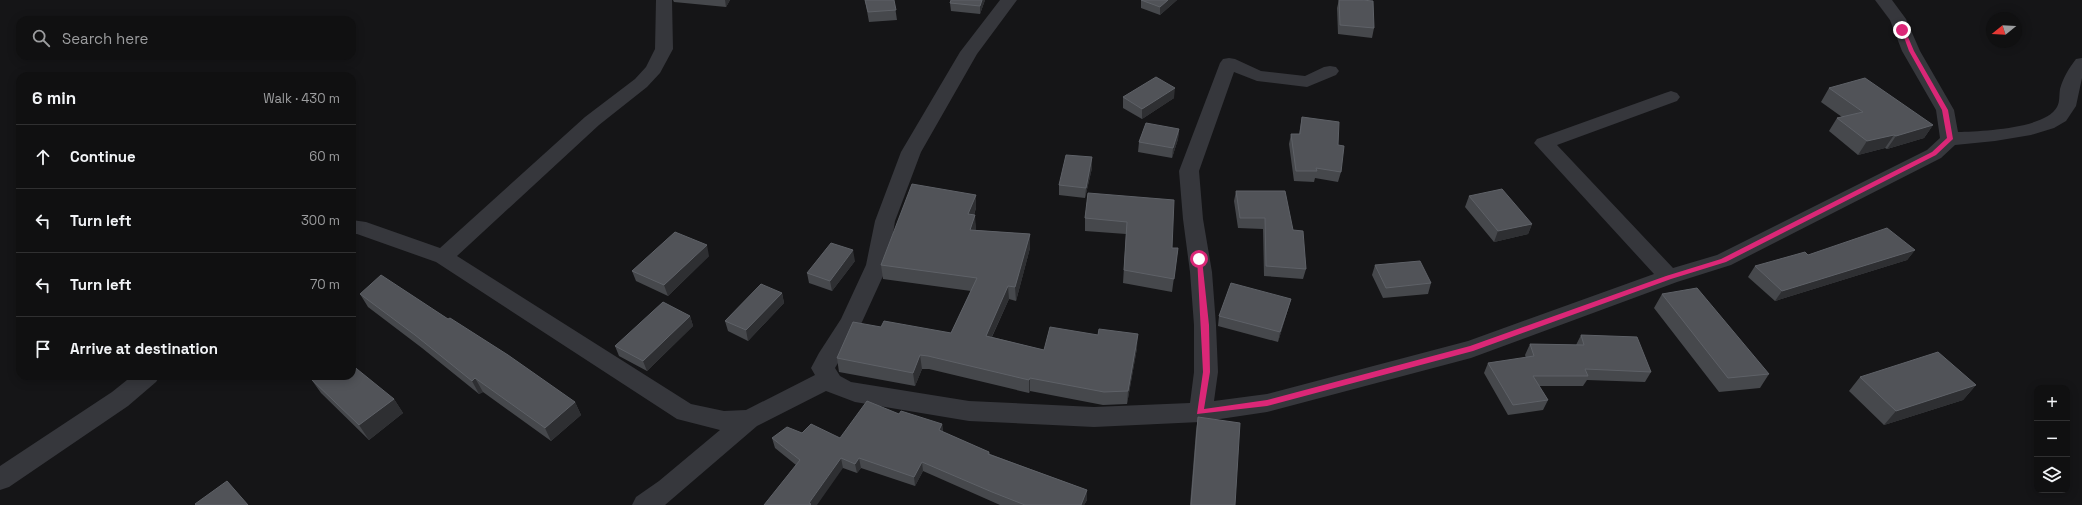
<!DOCTYPE html>
<meta charset="utf-8">
<style>
body{margin:0;font-family:"Space Grotesk",sans-serif;background:#19191a;color:#f1f3f6}
.controls{position:absolute;right:12px;bottom:12px;display:grid;overflow:hidden;border-radius:8px;box-shadow:0 2px 10px #0003}
.controls button{width:36px;height:36px;display:grid;place-items:center;padding:0;border:0;border-bottom:1px solid #303031;background:#101011;color:#f1f3f6;font:20px sans-serif}
.compass{position:absolute;left:1986px;top:12px;width:36px;height:36px;border-radius:50%;background:#101011;box-shadow:0 2px 10px #0003;rotate:252deg}
.stop{position:absolute;width:12px;height:12px;margin:-9px;border:3px solid #db2777;border-radius:50%;background:#fff}
.stop.end{background:#db2777;border-color:#fff;box-shadow:0 1px 4px #0008}
.list{margin:0;padding:0;list-style:none}
h2{display:flex;justify-content:space-between;align-items:center;height:52px;margin:0;padding:0 16px;font-size:17px}
h2 small{font-size:13px;font-weight:400;color:#9c9d9f}
.list li{display:grid;grid-template-columns:26px 1fr auto;gap:12px;align-items:center;box-sizing:border-box;height:64px;padding:0 16px;border-top:1px solid #303031}
.list b{display:block;font-size:15px;white-space:nowrap}
.list em{font-size:13px;font-style:normal;color:#9c9d9f}
.icon{flex:none;width:22px;height:22px;fill:none;stroke:currentColor;stroke-width:2;stroke-linecap:round;stroke-linejoin:round}
.map{position:relative;flex:none;width:2082px;height:505px;overflow:hidden}
.search{position:absolute;background:#101011;box-shadow:0 2px 10px #0003;left:16px;top:16px;width:340px;height:44px;display:flex;align-items:center;gap:10px;box-sizing:border-box;padding:0 14px;border-radius:12px;color:#9c9d9f;font-size:15px}
.panel{position:absolute;background:#101011;box-shadow:0 2px 10px #0003;left:16px;top:72px;width:340px;height:308px;border-radius:12px}
.map>svg:first-child{display:block}
.lines{fill:none;stroke-linecap:round;stroke-linejoin:round}
.minor{fill:#36373c;fill-rule:evenodd}
.wall{fill:#46484c}
.shaded-wall{fill:#2e2f32}
.building{fill:#515358;stroke:#5e6167}
.route{fill:#db2777}
</style>
<div class="map">
<svg width="2082" height="505" viewBox="0 0 2082 505">
<rect width="100%" height="100%" fill="#151517"/>
<g class="lines">
<path class="minor" d="M656,0H672L673,49L660,73L647,87L599,125L457,256L691,404L724,411L746,410L815,375L811,368L819,353L841,319L866,265L875,221L901,152L960,52L1000,0H1017L977,54L921,152L895,221L888,265L862,322L835,368L840,376L851,382L969,401L1094,407L1190,403L1194,372V325L1190,272L1183,219L1179,171L1220,63L1223,59L1229,58L1235,59L1261,71L1305,76L1324,67L1330,66L1336,67L1339,71L1336,75L1307,87L1257,81L1234,72L1199,171L1203,219L1212,272L1216,325L1218,372L1214,401L1267,394L1468,341L1654,274L1534,143L1537,139L1665,93L1671,91L1677,93L1680,97L1677,101L1557,145L1673,268L1717,255L1927,150L1940,138L1936,110L1902,51L1890,20L1875,0H1892L1906,19L1920,51L1954,110L1958,132C1981,131 2045,129 2057,107C2060,102 2059,95 2060,89C2063,78 2069,68 2076,59L2082,58V78L2076,106L2066,121L2054,128L2031,135L1995,141L1955,145L1941,158L1731,265L1677,282L1471,358L1267,412L1200,422L1094,427L969,421L855,402L826,391L757,426L665,505H632L636,497L659,481L720,430L677,419L436,262L357,234H352V220L366,222L440,248L585,117L635,79L646,67L655,49Z
M132,376H160L156,382L128,406L9,487L0,490V466L112,392Z"/>
</g>
<path class="wall" d="M673,0H730L726,7L674,2Z
M865,0H894L897,20L869,22Z
M951,0H985L980,14L951,11L950,3Z
M1141,0H1177L1160,15L1141,8Z
M1339,0H1362L1374,28L1372,38L1338,34L1337,8Z
M1829,88L1933,125L1924,138L1887,149L1885,148L1858,155L1829,131L1837,118L1842,117L1821,102Z
M1123,97L1174,98L1142,119L1123,108Z
M1302,117L1338,145L1341,172L1338,182L1315,178L1314,182L1294,181L1289,144L1291,134H1299Z
M1179,129L1178,139L1172,158L1138,152L1139,142Z
M1092,157V168L1085,198L1059,195V185Z
M1236,191L1293,230L1306,269L1303,279L1264,276L1263,229L1238,228L1234,201Z
M1088,193L1172,248H1178L1172,292L1123,283L1126,234L1085,231V218Z
M976,195V208L974,215L976,229L975,230L1030,234V248L1016,301L1009,299L992,337L1044,350L1137,348L1127,404L1103,405L1030,391L1029,393L929,369H922L915,386L839,372L837,358L881,327L951,333L971,291L883,279L881,265Z
M1469,196L1532,224L1528,234L1494,242L1465,207Z
M1915,250L1907,260L1775,301L1748,277L1755,266L1808,255Z
M709,256L668,296L636,281L632,271Z
M855,261L832,291L809,283L807,273Z
M1375,265L1431,283L1428,294L1383,298L1372,275Z
M782,293L784,303L748,341L728,331L725,321Z
M360,294L575,402L581,415L551,441L483,392L479,394L422,348L368,307Z
M1662,294L1769,374L1760,388L1719,392L1654,308Z
M1291,299L1288,309L1278,342L1218,326L1219,316Z
M690,316L693,326L647,371L619,356L615,346Z
M1581,335L1651,372L1645,382L1587,380L1583,386H1539L1548,400L1543,410L1508,415L1484,373L1488,363L1526,358L1525,355L1530,344L1576,345Z
M1860,377L1976,385L1963,400L1884,425L1849,391Z
M311,379L394,399L403,413L369,440L321,393Z
M899,414L942,424L943,432L989,452L990,454L1087,490V500L1084,505H1000L923,471L915,486L861,468L857,473L843,468L796,465L775,448L772,438L802,433L840,438Z
M1198,417L1235,505H1190L1196,431Z"/>
<path class="shaded-wall" d="M725,0H730L726,7Z
M982,0H985L980,14V6Z
M1168,0H1177L1160,15V7Z
M1175,88L1174,98L1142,119V109Z
M1933,125L1924,138L1887,149L1896,136Z
M1179,129L1178,139L1172,158L1173,148Z
M1894,135L1885,148L1858,155L1867,141Z
M1092,157V168L1085,198L1086,188Z
M976,195V208L969,228L968,214Z
M975,215L976,229L971,244L970,230Z
M1532,224L1528,234L1494,242L1498,231Z
M1030,234V248L1016,301L1015,287Z
M707,245L709,256L668,296L664,285Z
M853,250L855,261L832,291L830,281Z
M1915,250L1907,260L1775,301L1782,291Z
M1008,286L1009,299L986,349V336Z
M782,293L784,303L748,341L746,330Z
M1291,299L1288,309L1278,342L1280,332Z
M690,316L693,326L647,371L643,361Z
M1138,334L1137,348L1127,404L1128,391Z
M920,355L922,369L915,386L913,373Z
M475,378L483,392L479,394L472,381Z
M1030,378V391L1029,393V380Z
M1976,385L1963,400L1884,425L1896,411Z
M394,399L403,413L369,440L359,425Z
M575,402L581,415L551,441L545,428Z
M942,424L943,434L939,430Z
M841,458L843,468L817,505H809V503Z
M859,458L861,468L857,473L855,464Z
M922,462L923,471L915,486L914,477Z
M1087,490V500L1084,505H1081Z"/>
<path class="building" d="M865,0H894L896,10L868,12Z
M951,0H982L980,6L950,3Z
M1141,0H1168L1160,7Z
M1339,0H1362L1373,1L1374,28L1340,25Z
M1156,77L1175,88L1142,109L1123,97Z
M1865,78L1933,125L1896,136L1894,135L1867,141L1837,118L1863,112L1829,88Z
M1302,117L1339,122L1338,145L1344,146L1341,172L1316,168L1317,171H1296L1291,134H1300Z
M1146,123L1179,129L1173,148L1139,142Z
M1066,155L1092,157L1086,188L1059,185Z
M912,184L976,195L968,214L975,215L970,230L1030,234L1015,287L1008,286L986,336L1044,350L1050,327L1098,335L1099,329L1138,334L1128,391L1104,392L1030,378L1029,380L928,356L920,355L913,373L837,358L853,322L881,327L884,321L951,333L977,278L881,265Z
M1502,189L1532,224L1498,231L1469,196Z
M1236,191H1285L1293,230L1303,231L1306,269L1266,266L1265,218H1240Z
M1088,193L1174,200L1172,248H1178L1174,279L1124,270L1127,222L1085,218Z
M1887,228L1915,250L1782,291L1755,266L1805,252L1808,255Z
M675,232L707,245L664,285L632,271Z
M831,243L853,250L830,281L807,273Z
M1420,261L1431,283L1386,288L1375,265Z
M381,275L448,319L450,318L508,355L575,402L545,428L475,378L472,381L415,335L360,294Z
M1231,283L1291,299L1280,332L1219,316Z
M761,284L782,293L746,330L725,321Z
M1697,288L1769,374L1728,378L1662,294Z
M663,302L690,316L643,361L615,346Z
M1581,335L1637,337L1651,372L1585,369L1588,376H1533L1548,400L1513,405L1488,363L1534,356L1530,344L1584,345Z
M1938,352L1976,385L1896,411L1860,377Z
M352,365L394,399L359,425L311,379L314,376H352Z
M867,401L899,414L901,411L942,424L939,430L989,452L988,454L1087,490L1081,505H1025L992,492L922,462L914,477L859,458L855,464L841,458L809,503L811,504L810,505H764L800,460L772,438L787,427L802,433L811,424L840,438Z
M1198,417L1240,423L1235,505H1191Z
M227,481L248,505H196L195,504Z"/>
<path class="route" d="M1901,29L1905,30L1914,51L1948,110L1953,139L1936,155L1726,262L1671,279L1473,351L1267,406L1197,414L1203,372L1197,257L1202,259L1209,325L1210,372L1204,409L1267,400L1470,346L1666,276L1721,259L1932,152L1947,138L1942,110L1909,51Z"/>
</svg>
<div class="controls">
<button>+</button>
<button>−</button>
<button><svg class="icon" aria-label="layers" viewBox="0 0 24 24"><path d="M12 4l9 5-9 5-9-5zM3 14l9 5 9-5"/></svg></button>
</div>
<svg class="compass" viewBox="-18 -18 36 36"><path d="M0-13l5 13h-10z" fill="#e53935"/><path d="M0 13l5-13h-10z" fill="#9c9d9f"/></svg>
<div class="stop" style="left:1199px;top:259px"></div>
<div class="stop end" style="left:1902px;top:30px"></div>
<div class="search"><svg class="icon" aria-label="search" viewBox="0 0 24 24"><circle cx="10" cy="10" r="6"/><path d="M15 15l6 6"/></svg>Search here</div>
<section class="panel">
<h2>6 min<small>Walk · 430 m</small></h2>
<ul class="list">
<li><svg class="icon" aria-label="ahead" viewBox="0 0 24 24"><path d="M12 20V5M6 11l6-6 6 6"/></svg><div><b>Continue</b></div><em>60 m</em></li>
<li><svg class="icon" aria-label="left" viewBox="0 0 24 24"><path d="M17 20v-9H6M10 6l-5 5 5 5"/></svg><div><b>Turn left</b></div><em>300 m</em></li>
<li><svg class="icon" aria-label="left" viewBox="0 0 24 24"><path d="M17 20v-9H6M10 6l-5 5 5 5"/></svg><div><b>Turn left</b></div><em>70 m</em></li>
<li><svg class="icon" aria-label="arrive" viewBox="0 0 24 24"><path d="M6 21V4h12l-3 4 3 4H6"/></svg><div><b>Arrive at destination</b></div></li>
</ul>
</section>
</div>
